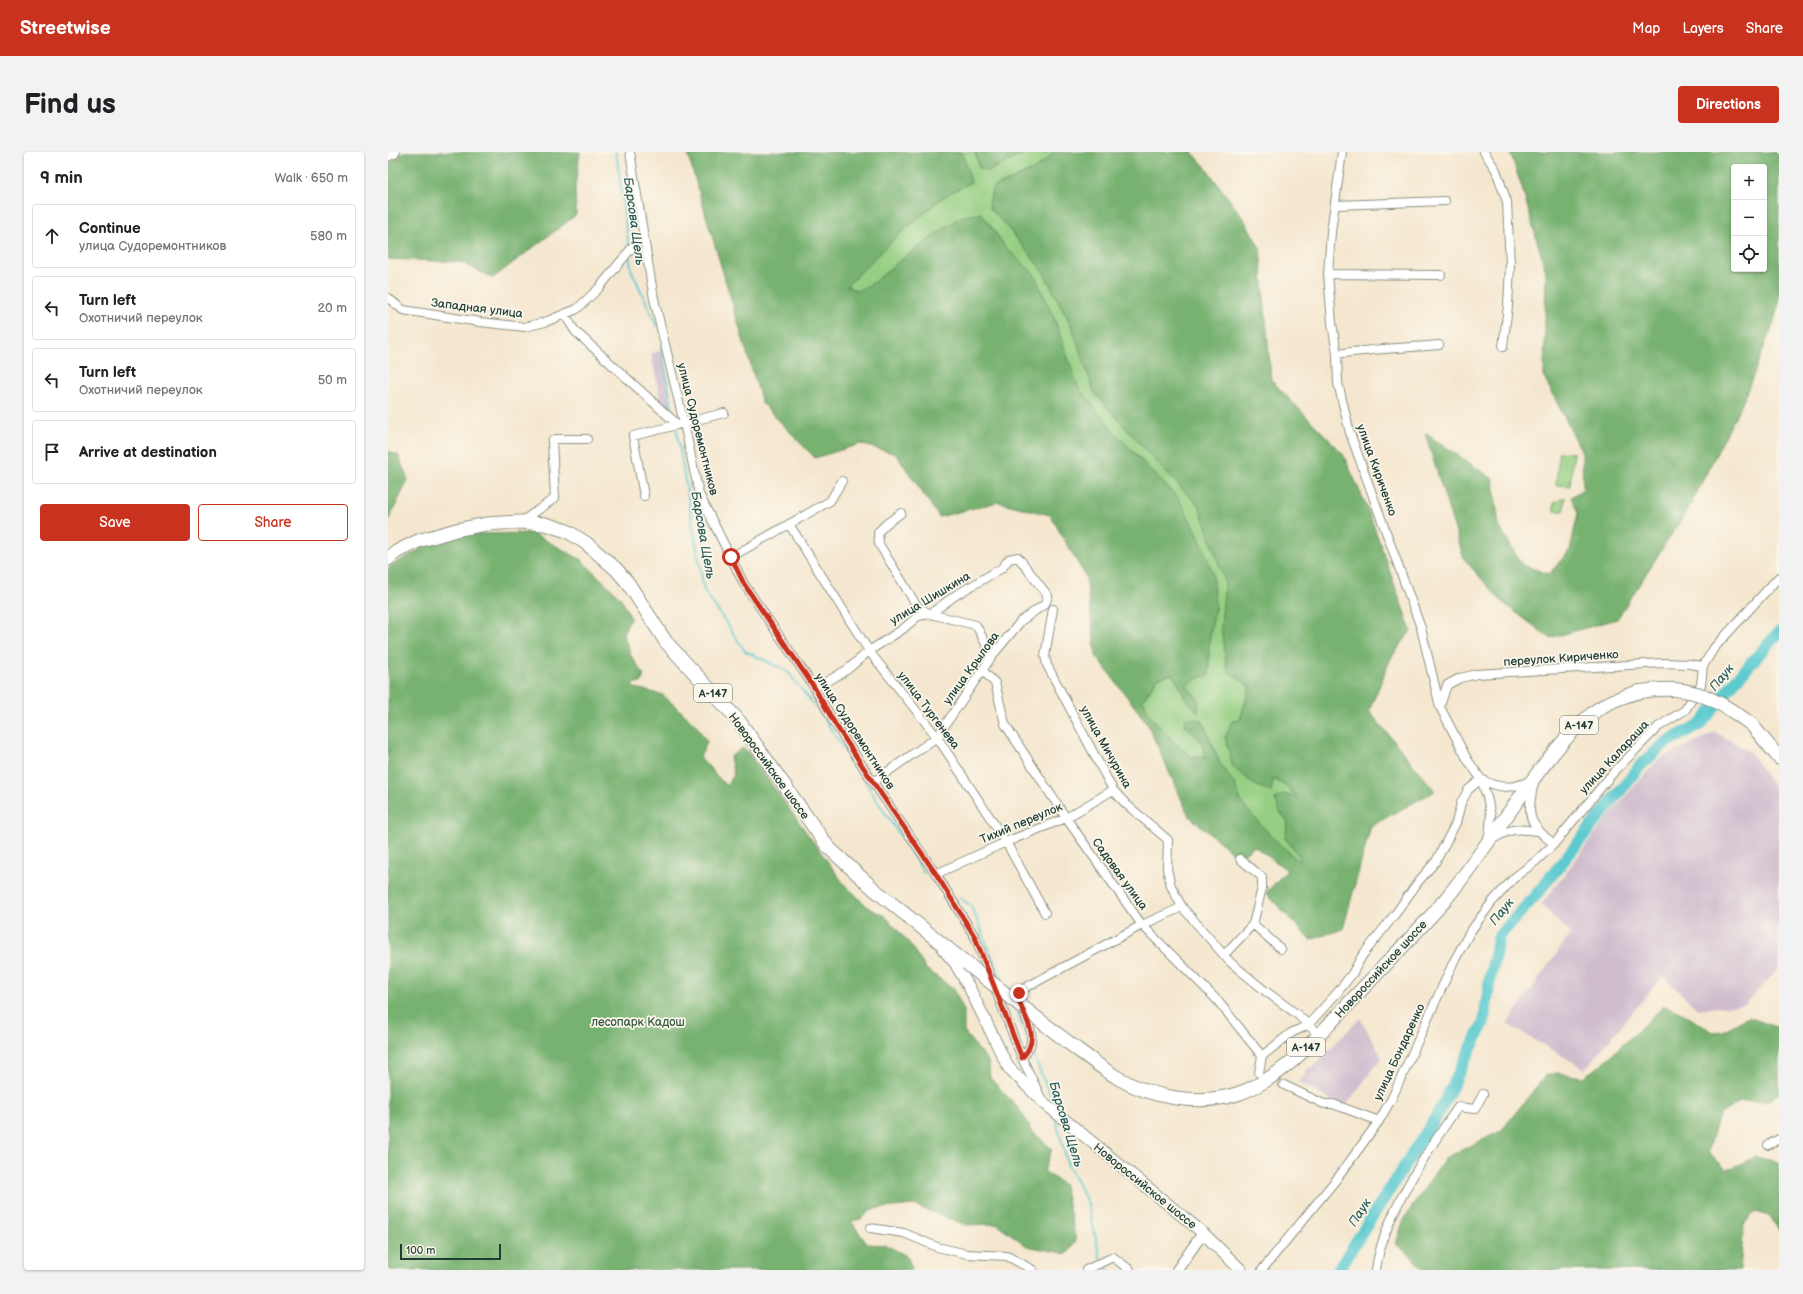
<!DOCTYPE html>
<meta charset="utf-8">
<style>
body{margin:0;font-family:"Balsamiq Sans",sans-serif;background:#f2f2f2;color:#202124}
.controls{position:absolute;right:12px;top:12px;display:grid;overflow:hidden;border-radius:4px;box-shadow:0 1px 3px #0004}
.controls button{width:36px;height:36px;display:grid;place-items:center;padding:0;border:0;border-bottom:1px solid #e0e0e0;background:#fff;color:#202124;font:20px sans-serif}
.scale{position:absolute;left:12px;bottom:10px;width:101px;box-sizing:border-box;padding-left:4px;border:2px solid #1f3d34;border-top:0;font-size:11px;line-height:14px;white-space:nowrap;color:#1f3d34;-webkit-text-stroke:3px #fbf7ec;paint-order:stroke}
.stop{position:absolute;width:12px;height:12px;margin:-9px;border:3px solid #c8321e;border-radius:50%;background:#fff}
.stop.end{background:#c8321e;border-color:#fff;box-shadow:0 1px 4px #0008}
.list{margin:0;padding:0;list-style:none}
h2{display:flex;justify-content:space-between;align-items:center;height:52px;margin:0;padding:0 16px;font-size:17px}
h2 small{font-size:13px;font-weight:400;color:#757577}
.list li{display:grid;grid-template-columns:26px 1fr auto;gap:12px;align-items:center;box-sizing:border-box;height:64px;margin:0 8px 8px;padding:0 8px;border:1px solid #e0e0e0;border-radius:4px}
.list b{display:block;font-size:15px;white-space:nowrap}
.list p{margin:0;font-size:13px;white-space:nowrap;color:#757577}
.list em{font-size:13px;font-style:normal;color:#757577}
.actions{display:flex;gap:8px;padding:12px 16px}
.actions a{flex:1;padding:9px 0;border:1px solid #c8321e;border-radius:4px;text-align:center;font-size:14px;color:#c8321e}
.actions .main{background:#c8321e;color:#fff}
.icon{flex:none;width:22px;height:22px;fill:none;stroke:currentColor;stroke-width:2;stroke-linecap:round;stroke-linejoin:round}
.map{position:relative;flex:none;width:1391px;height:1118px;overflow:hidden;border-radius:4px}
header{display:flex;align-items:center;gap:24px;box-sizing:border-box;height:56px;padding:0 20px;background:#c8321e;color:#fff}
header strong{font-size:19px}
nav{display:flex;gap:22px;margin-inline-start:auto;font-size:14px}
.intro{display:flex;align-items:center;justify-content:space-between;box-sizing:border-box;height:96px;padding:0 24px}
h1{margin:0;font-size:28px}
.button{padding:10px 18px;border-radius:4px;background:#c8321e;color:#fff;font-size:14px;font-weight:700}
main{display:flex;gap:24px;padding:0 24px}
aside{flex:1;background:#fff;border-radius:4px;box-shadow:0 1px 3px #0004}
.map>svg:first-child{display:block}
.industrial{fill:#cfbdce}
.green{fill:#96cf83;stroke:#5a865c}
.forest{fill:#78b271;stroke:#4c7852;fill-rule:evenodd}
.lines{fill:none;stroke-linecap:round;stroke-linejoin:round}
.stream{stroke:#5dcad0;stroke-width:2}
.river{stroke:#5dcad0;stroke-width:12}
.minor-tunnel{stroke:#cac5b0;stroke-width:8;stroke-dasharray:8 4;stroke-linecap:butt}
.minor-casing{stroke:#8a9282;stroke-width:10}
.tertiary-casing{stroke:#8a9282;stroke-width:12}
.secondary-casing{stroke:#8a9282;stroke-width:13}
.trunk-casing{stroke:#8a9282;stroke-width:15}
.minor{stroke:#fff;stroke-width:8}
.tertiary{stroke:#fff;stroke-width:10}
.secondary{stroke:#fff;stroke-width:11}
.trunk{stroke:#fff;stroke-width:13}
.trunk-bridge-casing{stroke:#8a9282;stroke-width:15;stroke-linecap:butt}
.trunk-bridge{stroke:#fff;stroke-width:13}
.route{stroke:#c8321e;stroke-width:5}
.labels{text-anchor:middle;stroke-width:3.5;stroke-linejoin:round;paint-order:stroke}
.shield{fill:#fbf7ec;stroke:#61756b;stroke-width:1}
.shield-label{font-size:11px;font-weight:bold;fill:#1f3d34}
.street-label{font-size:12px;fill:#1f3d34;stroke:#fbf7ec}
.park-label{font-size:12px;fill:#375a44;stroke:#fbf7ec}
.water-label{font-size:13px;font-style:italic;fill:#2e605b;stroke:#fbf7ec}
</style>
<header>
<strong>Streetwise</strong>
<nav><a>Map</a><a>Layers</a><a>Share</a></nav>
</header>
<div class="intro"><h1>Find us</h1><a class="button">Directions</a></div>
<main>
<aside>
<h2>9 min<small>Walk · 650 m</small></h2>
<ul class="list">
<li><svg class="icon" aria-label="ahead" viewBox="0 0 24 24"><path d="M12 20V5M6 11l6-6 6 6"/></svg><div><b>Continue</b><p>улица Судоремонтников</p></div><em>580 m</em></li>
<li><svg class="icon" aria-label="left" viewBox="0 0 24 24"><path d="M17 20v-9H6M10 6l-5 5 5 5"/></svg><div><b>Turn left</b><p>Охотничий переулок</p></div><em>20 m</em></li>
<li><svg class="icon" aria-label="left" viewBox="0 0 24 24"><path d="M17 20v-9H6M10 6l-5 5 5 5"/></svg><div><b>Turn left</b><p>Охотничий переулок</p></div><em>50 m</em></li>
<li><svg class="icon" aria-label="arrive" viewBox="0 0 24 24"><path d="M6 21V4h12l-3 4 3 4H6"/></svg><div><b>Arrive at destination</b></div></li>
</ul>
<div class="actions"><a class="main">Save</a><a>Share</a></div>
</aside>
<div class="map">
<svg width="1391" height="1118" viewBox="0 0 1391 1118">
<rect width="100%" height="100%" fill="#fbf7ec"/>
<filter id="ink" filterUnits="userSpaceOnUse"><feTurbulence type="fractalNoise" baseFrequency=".025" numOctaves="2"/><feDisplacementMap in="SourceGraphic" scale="8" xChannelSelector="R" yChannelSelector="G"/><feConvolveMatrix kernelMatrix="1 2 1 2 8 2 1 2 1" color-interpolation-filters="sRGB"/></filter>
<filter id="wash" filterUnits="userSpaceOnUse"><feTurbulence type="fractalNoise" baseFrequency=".012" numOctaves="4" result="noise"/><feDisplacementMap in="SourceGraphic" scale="16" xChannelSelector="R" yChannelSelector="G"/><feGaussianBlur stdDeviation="0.9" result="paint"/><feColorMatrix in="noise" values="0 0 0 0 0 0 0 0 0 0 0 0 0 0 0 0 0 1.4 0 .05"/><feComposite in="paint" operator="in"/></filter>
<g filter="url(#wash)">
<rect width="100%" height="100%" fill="#f5e7cf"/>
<path class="industrial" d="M273,199L286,261L280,262L274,254L263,201Z
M1327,580L1362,600L1391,643V816L1357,853L1309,857L1275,824L1197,917L1119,872L1183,781L1153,753L1226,657L1270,608Z
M972,866L994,905L956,956L911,930L918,922L916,920L921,915L924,916Z"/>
<path class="green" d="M574,0H587L591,16L601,19L639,0H667L647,17L604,36L601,55L620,76L655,119L684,175L706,240L772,314L811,354L837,429L833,476L862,534L852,568L837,585L845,615L867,633L883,640L884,627L897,633L911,648L892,660L900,670L897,686L912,705L911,710L886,687L854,652L847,633L832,612L824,590L797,573L814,591L818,606L804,605L787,591L762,564L755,548L770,526L784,522L791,533L797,546L810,547L798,533L812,525L821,522V489L827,456L791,347L728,282L690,235L666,166L646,122L618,96L602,72L572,65L509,111L485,131L469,139L459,134L506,87L555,45L583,30Z
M1171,300L1186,301L1182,334L1168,333Z
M1177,345L1176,359H1166V351Z"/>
<path class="forest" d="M16,0H192L187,34L188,63L105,126L73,110L0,107V13Z
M299,0H574L583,30L555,45L506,87L459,134L469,139L485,131L509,111L572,65L593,61L618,96L646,122L666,166L690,235L728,282L791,348L812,387L825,422L827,456L821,489V523L812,525L798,533L810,547V560L797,546L791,533L784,522L769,526L755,548L762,564L787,591L804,605L818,606L814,591L797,573L798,566L814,568L832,612L847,633L854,652L886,687L911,709L912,705L897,686L900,670L892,660L887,647L896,642L910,647L897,633L885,627L883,640L867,633L845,615L837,585L844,569L852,568L862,535L839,518L833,476L837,429L811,354L772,314L706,240L684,175L655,119L620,76L601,55L604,36L647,17L667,0H804L815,12L857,69L872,96L883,228L955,302L979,355L1023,479L1003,506L981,559L1047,639L983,674L955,777L922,788L878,741L899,718L866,694L851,706L801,664L759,571L708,504L698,425L662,363L610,350L551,365L508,302L472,292L427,306L374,251Z
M587,0H639L601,19L591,16Z
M1122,0H1391V151L1385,172L1356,247L1303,352L1229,467L1162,486L1114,450L1076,407L1037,281L1105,327L1111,374L1134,413L1161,422L1182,398L1190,361L1183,345L1195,337L1194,300L1156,225L1158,120L1134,36ZM1346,15H1376V117H1346Z
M0,299L10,303L20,328L0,369Z
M144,381L192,407L232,445L243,466L235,481L243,504L256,523L253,531H246L244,535L275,543L308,573L319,590L312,605L338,634L346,623L342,605L355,596L359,599L456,732L482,757L497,764L522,792L538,817L566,837L576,859V880L600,909L602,926L631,957L640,971L642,978L664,997L656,1019L676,1033L688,1089L679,1102L639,1094L609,1072L578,1073L526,1053L484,1057L473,1067L463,1069L479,1092L498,1093L519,1104L525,1118H0V909L3,896L0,892V416L44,390L81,382Z
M1276,854L1294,861L1325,880L1335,879L1360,865L1388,875H1391V941L1380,949H1353L1331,963L1320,1000L1339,1018L1368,1005L1391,1010V1079L1382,1064L1367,1060L1356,1072L1352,1118H1035L1023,1104L1008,1092L1016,1067L1057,1006L1113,979L1157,924L1168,921L1195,925L1213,913Z"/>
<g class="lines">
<path class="stream" d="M228,0L241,96
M241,102L243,117L269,174
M273,194L286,265
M288,275L316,438L357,499L399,519L435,565L536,721
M572,746L583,754L617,835
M626,855L640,890
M643,898L664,947L665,953
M667,965L680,1013L700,1052L713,1109
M714,1113L721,1118"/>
<path class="river" d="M950,1118L1050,962L1096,870L1102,826L1111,784L1147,744L1253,613L1277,591L1313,572L1348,528L1391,480"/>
</g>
</g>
<g filter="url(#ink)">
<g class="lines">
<path class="minor-tunnel" d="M879,925L896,933"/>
<g class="minor-casing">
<path id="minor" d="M242,0L266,147L296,271L311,342L356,432L426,535L447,572L485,630L548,722L587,785L634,906L652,944
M954,0L943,80L940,122L944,171L949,202L950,231L962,281L1033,476L1052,555L1079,607L1093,627L1099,645L1103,664L1101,685
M1096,0L1108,18L1119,50L1122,113L1120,154L1115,195
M948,53L1057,49
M940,122L1053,123
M0,146L15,158L92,170L137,175L157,170L189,157L211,136L255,82
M177,163L187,179L289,272
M949,202C983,197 1017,196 1051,193
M256,344L245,284L336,261
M513,361L498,372L490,380L491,392L529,454L542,462L588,473L604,504
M133,370L167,346L164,289L168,287H199
M401,372L481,499L549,585L618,690L657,761
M343,405L442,349L454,329
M665,457L657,504L659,513L725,638L738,652L780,688L779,717L783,734L794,755L842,810L876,838L910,863L931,883
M594,518L607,531L617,572L678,666L754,773L829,848L874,904
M426,535L442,528L460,517L481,499L515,477L530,464L542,462L568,443L614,416L621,407L630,405L660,444L657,452L633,469L604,504L549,585L485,630
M1052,554L1059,533L1072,526L1089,522L1275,511L1301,512L1315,514
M1093,627C1109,636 1123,638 1141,629
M1146,631C1138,663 1140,672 1166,692
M1105,687C1124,676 1128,676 1150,679
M852,707L874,725V736L865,772L893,797
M548,722L618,690L678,666L725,638
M836,803L865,772
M874,904L903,881L920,873L949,841L964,822L974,804L1008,761L1030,730L1048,709L1068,671L1073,651L1080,638L1093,627
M634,906C654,885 637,869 630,846L631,841L635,837L754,773L794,755
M871,921L874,904
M896,933L936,952H945L991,969
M1380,993L1391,987
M482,1076L516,1081L549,1095L579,1102L619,1104L645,1118
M698,1118L725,1105L742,1118
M874,1118L951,1024L991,969L1004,946L1065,811L1082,780L1104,750L1127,725L1148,709L1166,692L1225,621L1270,575L1297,558L1313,533L1315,514L1326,496L1391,425
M988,1118C994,1066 1040,998 1070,955L1087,957L1095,942"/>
</g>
<g class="tertiary-casing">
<path id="tertiary" d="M789,1118L815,1081"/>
</g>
<g class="secondary-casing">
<path id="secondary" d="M555,797L567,811L581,835L620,915L655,950L815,1081L853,1118"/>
</g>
<g class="trunk-casing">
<path id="trunk" d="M0,2L5,0
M0,407L8,400L30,389L68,378L98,372L133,370L157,372L179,379L198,391L228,417L240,431L278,490L351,569L440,695L487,738L578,811
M1364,573L1391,606
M690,898C703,907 716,918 730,926C764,946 811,954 849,942C895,927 930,884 962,850C988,822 1016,794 1042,765C1068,737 1090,704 1112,673C1139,636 1173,584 1209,558C1221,549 1236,544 1250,540"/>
</g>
<use href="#minor" class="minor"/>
<use href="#tertiary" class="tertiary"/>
<use href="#secondary" class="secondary"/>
<use href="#trunk" class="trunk"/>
<g class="trunk-bridge-casing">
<path id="trunk-bridge" d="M1250,540C1298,531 1326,544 1364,573
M578,811L690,898"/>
</g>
<use href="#trunk-bridge" class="trunk-bridge"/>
</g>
</g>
<g class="lines" filter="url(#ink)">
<path class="route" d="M343,405L356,432L426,535L447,572L485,630L548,722L587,785L634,906C654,885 637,868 630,846L631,841"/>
</g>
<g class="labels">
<g class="shield">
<rect x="306" y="532" width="38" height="18" rx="3"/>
<rect x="1172" y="564" width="38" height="18" rx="3"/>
<rect x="899" y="886" width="38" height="18" rx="3"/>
</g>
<g class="shield-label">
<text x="325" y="545">А-147</text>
<text x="1191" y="577">А-147</text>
<text x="918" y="899">А-147</text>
</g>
<g class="street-label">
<text transform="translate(89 156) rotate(7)" y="4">Западная улица</text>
<text transform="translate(310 277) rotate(76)" y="4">улица Судоремонтников</text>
<text transform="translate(989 318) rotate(70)" y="4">улица Кириченко</text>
<text transform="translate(542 446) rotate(-31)" y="4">улица Шишкина</text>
<text transform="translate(1173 506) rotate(-4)" y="4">переулок Кириченко</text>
<text transform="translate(583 516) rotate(-54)" y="4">улица Крылова</text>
<text transform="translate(541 558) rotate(53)" y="4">улица Тургенева</text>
<text transform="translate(467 579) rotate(57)" y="4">улица Судоремонтников</text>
<text transform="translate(718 595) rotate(61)" y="4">улица Мичурина</text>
<text transform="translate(1226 605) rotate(-47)" y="4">улица Калараша</text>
<text transform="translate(381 614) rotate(54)" y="4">Новороссийское шоссе</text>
<text transform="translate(633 671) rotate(-23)" y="4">Тихий переулок</text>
<text transform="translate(732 722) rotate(54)" y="4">Садовая улица</text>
<text transform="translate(993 817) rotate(-47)" y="4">Новороссийское шоссе</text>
<text transform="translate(1011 900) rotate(-65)" y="4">улица Бондаренко</text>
<text transform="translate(757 1034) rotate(39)" y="4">Новороссийское шоссе</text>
</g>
<g class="park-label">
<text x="250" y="874">лесопарк Кадош</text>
</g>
<g class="water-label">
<text transform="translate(247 69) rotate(82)" y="5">Барсова Щель</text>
<text transform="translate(316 383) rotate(80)" y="5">Барсова Щель</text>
<text transform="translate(1333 525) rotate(-51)" y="5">Паук</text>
<text transform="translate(1113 759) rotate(-51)" y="5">Паук</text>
<text transform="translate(679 972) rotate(73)" y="5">Барсова Щель</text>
<text transform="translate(971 1060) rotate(-57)" y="5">Паук</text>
</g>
</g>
</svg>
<div class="controls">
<button>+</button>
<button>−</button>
<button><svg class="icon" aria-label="locate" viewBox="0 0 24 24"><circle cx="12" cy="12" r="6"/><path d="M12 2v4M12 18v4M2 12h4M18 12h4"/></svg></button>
</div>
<div class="scale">100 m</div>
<div class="stop" style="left:343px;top:405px"></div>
<div class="stop end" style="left:631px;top:841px"></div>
</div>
</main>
